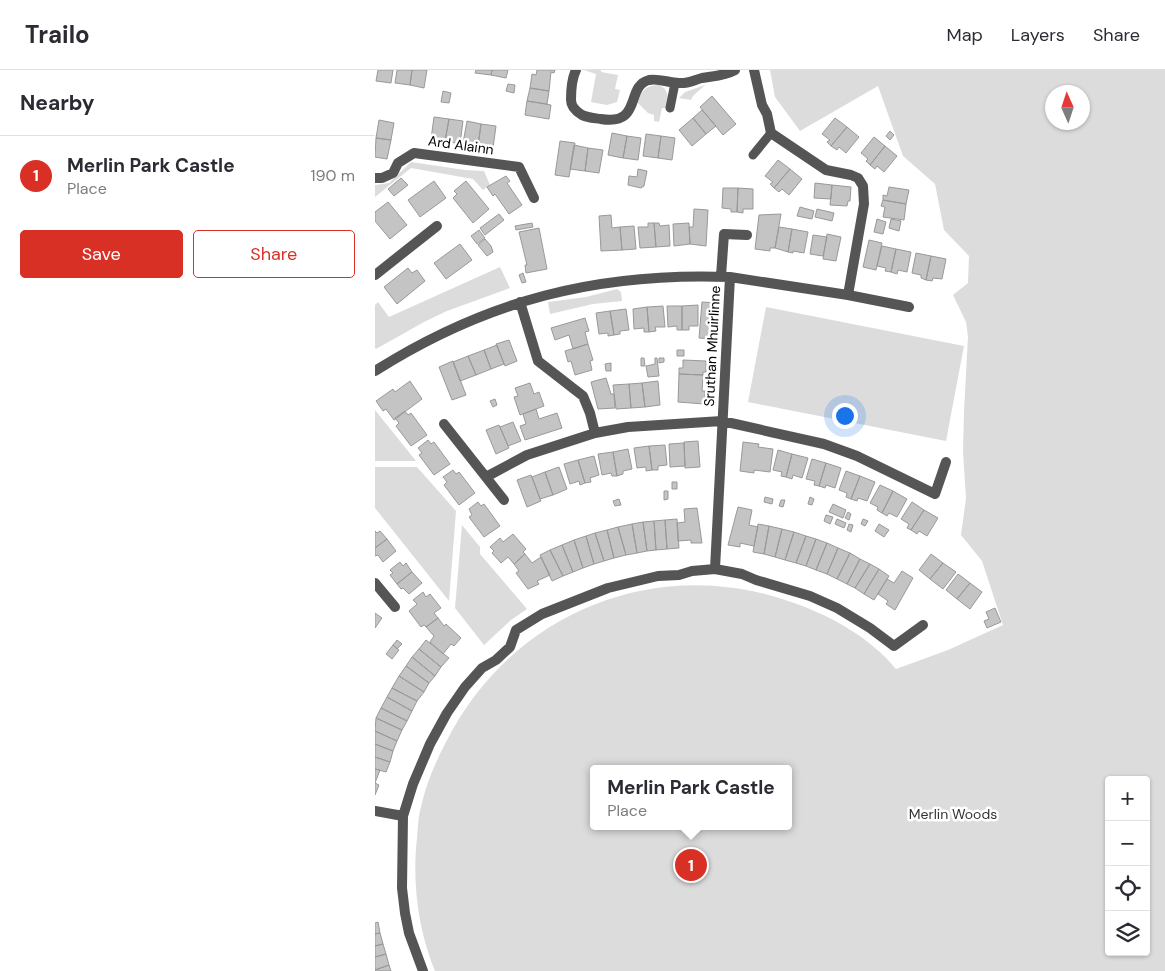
<!DOCTYPE html>
<meta charset="utf-8">
<style>
body{margin:0;font-family:"DM Sans",sans-serif;background:#f7f7f7;color:#2b2b33}
.controls{position:absolute;right:15px;bottom:15px;display:grid;overflow:hidden;border-radius:5px;box-shadow:0 1px 4px #0004}
.controls button{width:45px;height:45px;display:grid;place-items:center;padding:0;border:0;border-bottom:1px solid #e1e1e2;background:#fff;color:#2b2b33;font:25px sans-serif}
.compass{position:absolute;left:670px;top:15px;width:45px;height:45px;border-radius:50%;background:#fff;box-shadow:0 1px 4px #0004;rotate:357deg}
.you{position:absolute;left:469px;top:345px;width:18px;height:18px;margin:-12px;border:4px solid #fff;border-radius:50%;background:#1a73e8;box-shadow:0 0 0 8px #1a73e833}
.badge{display:grid;place-items:center;width:32px;height:32px;border-radius:50%;background:#d93025;color:#fff;font-size:16px;font-weight:700}
.pin{position:absolute;translate:-50% -50%;border:2px solid #fff;box-shadow:0 1px 5px #0006}
.popup{position:absolute;left:215px;top:695px;width:202px;height:65px;box-sizing:border-box;display:grid;place-content:center;border-radius:5px;background:#fff;filter:drop-shadow(0 1px 4px #0005);font-size:16px;white-space:nowrap;color:#7c7c81}
.popup b{font-size:19px;color:#2b2b33}
.popup::after{content:'';position:absolute;left:50%;top:100%;margin-left:-10px;border:10px solid transparent;border-top-color:#fff}
.list{margin:0;padding:0;list-style:none}
h2{display:flex;justify-content:space-between;align-items:center;height:65px;margin:0;padding:0 20px;font-size:21px}
h2 small{font-size:16px;font-weight:400;color:#7c7c81}
.list li{display:grid;grid-template-columns:32px 1fr auto;gap:15px;align-items:center;box-sizing:border-box;height:80px;padding:0 20px;border-top:1px solid #e1e1e2}
.list b{display:block;font-size:19px;white-space:nowrap}
.list p{margin:0;font-size:16px;white-space:nowrap;color:#7c7c81}
.list em{font-size:16px;font-style:normal;color:#7c7c81}
.actions{display:flex;gap:10px;padding:15px 20px}
.actions a{flex:1;padding:11px 0;border:1px solid #d93025;border-radius:5px;text-align:center;font-size:18px;color:#d93025}
.actions .main{background:#d93025;color:#fff}
.icon{flex:none;width:28px;height:28px;fill:none;stroke:currentColor;stroke-width:2;stroke-linecap:round;stroke-linejoin:round}
.map{position:relative;flex:none;width:790px;height:901px;overflow:hidden}
header{display:flex;align-items:center;gap:30px;box-sizing:border-box;height:70px;padding:0 25px;background:#fff;border-bottom:1px solid #e1e1e2}
header strong{font-size:24px}
nav{display:flex;gap:28px;margin-inline-start:auto;font-size:18px}
main{display:flex}
aside{flex:1;background:#fff}
.map>svg:first-child{display:block}
.green{fill:#dcdcdc;fill-rule:evenodd}
.building{fill:#c4c4c4;stroke:#999}
.lines{fill:none;stroke-linecap:round;stroke-linejoin:round}
.service{stroke:#555;stroke-width:9}
.minor{stroke:#555;stroke-width:10}
.labels{text-anchor:middle;stroke-width:5;stroke-linejoin:round;paint-order:stroke}
.street-label{font-size:14px;fill:#000;stroke:#fff}
.park-label{font-size:14px;fill:#333;stroke:#fff}
</style>
<header>
<strong>Trailo</strong>
<nav><a>Map</a><a>Layers</a><a>Share</a></nav>
</header>
<main>
<aside>
<h2>Nearby<small></small></h2>
<ul class="list">
<li><span class="badge">1</span><div><b>Merlin Park Castle</b><p>Place</p></div><em>190 m</em></li>
</ul>
<div class="actions"><a class="main">Save</a><a>Share</a></div>
</aside>
<div class="map">
<svg width="790" height="901" viewBox="0 0 790 901">
<rect width="100%" height="100%" fill="#fff"/>
<path class="green" d="M209,0H226V2L243,5L240,19L245,20L242,32L232,35L216,32L221,4Z
M395,0H790V901H60C43,860 37,812 42,768C43,758 43,747 46,737C51,714 60,693 71,672C134,546 275,485 410,530C451,543 494,566 521,599L573,580L628,555L607,491L586,465L591,428L588,382L589,341L593,267L591,252L578,225L593,213L594,186L569,160L560,114L528,86L503,16L425,61L400,27ZM678,22H708V52H678ZM218,699H414V756H218ZM734,710H771V882H734Z
M284,15C295,20 293,28 291,38H287L284,52L279,51V45L273,43L263,33C266,21 271,15 284,15Z
M330,15L318,26L316,30L304,28L310,22Z
M36,92L90,100L109,101L115,115L108,120L98,109L36,98L0,127V115L14,113Z
M125,197L135,218L72,241L49,252L1,279L0,278V235L3,232L14,247Z
M242,219L246,222L247,231L218,234L175,244L173,232L211,227Z
M391,237L589,276L571,371L373,332Z
M0,340L41,391H0Z
M0,397H42L81,441L74,531L0,438Z
M87,455L105,477V484L152,539L136,550L109,575L80,538Z"/>
<path class="building" d="M3,0H18L16,13L1,11Z
M22,0H37L35,15L20,13Z
M37,0H52L49,18L35,15Z
M101,0H117L116,5L100,3Z
M117,0H133L131,8L116,5Z
M162,0H180L179,3L176,2L174,21L155,18L157,4L161,5Z
M133,14L140,15L139,23L131,21Z
M155,18L174,21L172,34L152,31Z
M68,21L76,23L74,33L66,32Z
M337,26L361,54L348,65L325,37Z
M152,31L176,35L174,49L150,45Z
M327,40L341,56L331,64L318,48Z
M59,47L74,49L70,71L56,69Z
M318,48L331,64L317,76L304,60Z
M460,48L472,57L456,76L452,72L455,70L447,64Z
M74,49L88,51L85,74L70,71Z
M4,50L19,53L16,70L1,68Z
M92,51L106,54L103,76L88,73Z
M106,54L121,56L118,78L103,76Z
M472,57L484,67L471,83L464,77L462,80L456,76Z
M515,61L519,65L515,70L511,66Z
M237,63L252,66L248,88L233,85Z
M271,64L286,66L283,88L268,86Z
M252,66L266,68L263,90L248,88Z
M286,66L300,68L297,90L283,88Z
M499,67L510,76L495,95L491,91L493,89L486,83Z
M1,68L16,70L12,89L0,87Z
M185,71L200,73L194,107L180,105Z
M199,75L213,78L210,101L195,99Z
M510,76L522,86L509,102L502,96L500,99L495,95Z
M213,78L228,80L224,103L210,101Z
M403,90L415,99L399,118L395,114L398,112L390,106Z
M263,99L272,101L269,116L266,118L253,115L254,106L262,107Z
M415,99L427,109L414,125L407,119L404,122L399,118Z
M131,106L135,111L132,113L147,135L134,144L120,124L118,126L112,117Z
M26,108L33,115L19,126L13,119Z
M59,111L71,128L45,147L33,130Z
M91,111L114,139L98,153L78,128L82,124L79,121Z
M440,113L457,115L456,129L439,128Z
M457,115L476,117L475,131H473L472,136L455,135Z
M514,117L534,120L531,134L508,130V125L512,126Z
M348,118H363L362,142H356V139L347,138Z
M363,118L378,119V139H368V143L362,142Z
M508,130L531,134L529,150L508,147L510,137L506,136Z
M13,132L32,155L15,169L0,151V142Z
M425,137L439,141L437,149L422,146Z
M319,139L333,140L331,176L315,174L314,157H318Z
M442,139L459,143L457,151L440,147Z
M124,144L129,150L110,165L105,158Z
M406,144L400,178H395V181L380,179L384,145Z
M236,145L237,158L245,157L247,180L226,181L224,146Z
M502,149L511,152L508,164L499,162Z
M516,149L526,151L524,161L514,158Z
M157,153L158,157L141,160L140,156Z
M273,153H279L281,177L265,178L263,157H273Z
M279,153H284L285,156L294,155L295,176L281,177Z
M314,153L315,174L299,176L298,154Z
M259,156L261,179L247,180L245,157Z
M404,157L417,159L413,182L400,178Z
M164,158L172,199L151,203L150,195H152L144,162Z
M417,159L433,162L429,183L418,181V183L413,182Z
M104,160L110,168L102,174L96,166Z
M452,164L466,167L461,191L448,189Z
M438,165L452,167L448,186L435,184Z
M110,169L116,176L118,182L112,186L103,175Z
M494,170L507,173L501,200L488,197Z
M85,174L97,190L71,209L59,193Z
M507,176L521,179L516,202L510,201L511,198L502,196Z
M521,179L536,182L532,202L523,200L522,204L516,202Z
M541,183L556,186L551,210L546,208V205L537,203Z
M556,186L571,189L567,209L558,208L557,211L551,210Z
M33,198L37,203L42,200L50,211L22,234L9,217Z
M148,203L151,212L147,213L144,205Z
M327,232L342,233L340,269L324,268Z
M323,235V256H314V260H307V236Z
M288,236L290,257H280L281,261L274,262L272,237Z
M292,236H307V260H302V256L293,257Z
M272,237L274,262H269V258L259,259L258,239Z
M251,239L254,260L245,261V264L239,265L235,241Z
M235,241L239,265L233,266V263L224,264L221,243Z
M210,248L214,261L210,262L213,274L198,279L194,265L180,270L176,258Z
M134,270L142,291L130,296L121,274Z
M213,274L218,290L215,291L217,300L200,305L196,291L193,292L190,281Z
M122,275L129,294L116,299L109,280Z
M109,280L116,299L101,305L93,286Z
M302,280H309V286H302Z
M93,286L101,305L85,311L78,292Z
M266,288H269L270,296H266Z
M280,288H282L284,306L273,307L271,296L280,294Z
M284,288H289V292L284,293Z
M308,290L331,291V302H328V305L304,304V298H308Z
M78,291L91,325L77,330L64,297Z
M236,293V301H231L230,294Z
M304,304L328,305L327,321H330L329,334L303,332Z
M231,308L236,324H239L240,338L223,339L216,312Z
M35,311L47,329L19,350L11,339L8,341L1,331L18,319L20,322Z
M283,311L285,335L270,337L267,313Z
M155,313L159,324L164,322L169,336L145,345L139,327L143,326L140,318Z
M267,313L270,337L256,338L254,314Z
M254,314L256,338L241,339L238,315Z
M120,329L122,335L118,337L115,331Z
M161,339L164,349L182,343L187,358L150,370L145,356L151,354L148,344Z
M30,341L33,345L36,343L52,365L36,376L21,356L24,353L20,348Z
M138,352L146,371L133,376L125,357Z
M124,355L134,378L121,384L111,360Z
M53,370L56,374L59,372L75,394L59,405L44,385L47,383L43,378Z
M323,371L325,397L310,398L309,372Z
M368,372L384,374L383,377L398,379L395,402L379,400V403L365,401Z
M309,373L310,396L295,397L294,374Z
M290,375L292,395L283,396V400H277L274,376Z
M274,376L277,400L271,401V397L262,398L259,378Z
M253,379L257,399L248,401V404L242,406L238,382Z
M403,380L417,384L411,407L406,406L407,402L398,400Z
M238,382L242,406H237L236,403L227,405L223,384Z
M417,384L433,388L427,408L418,405L417,409L411,407Z
M219,386L224,405L215,408L216,412L210,413L203,390Z
M437,389L451,393L444,416L439,415L440,411L431,409Z
M203,390L210,413L205,415L204,411L195,414L189,394Z
M451,393L466,398L460,418L451,415L450,418L444,416Z
M184,397L192,419L178,425L170,402Z
M78,400L81,404L84,402L100,423L84,435L69,415L72,412L68,407Z
M471,401L485,406L476,429L471,427L472,423L464,420Z
M170,402L178,425L165,429L157,407Z
M156,405L166,431L152,437L142,410Z
M485,406L500,412L492,431L483,428L482,431L476,429Z
M297,412H302V419H297Z
M505,415L518,421L507,443L502,440L503,437L495,433Z
M289,421H293V429L289,430Z
M518,421L532,429L522,447L514,443L512,446L507,443Z
M390,427L398,429L397,434L389,432Z
M435,427L439,429L437,435L433,434Z
M244,429L246,435L240,436L238,431Z
M406,430H410L408,437L404,436Z
M103,432L106,436L109,434L125,456L109,467L94,447L97,445L94,439Z
M537,432L549,440L536,460L532,458L534,454L526,449Z
M458,434L471,440L468,448L454,442Z
M363,437L377,440L374,455L383,457L379,476L365,473V477L353,475Z
M322,438L327,473H316V470L303,471L302,453L310,452L309,439Z
M549,440L563,448L552,466L544,461L542,464L536,460Z
M473,442L476,444L474,450L470,448Z
M451,445L458,447L455,454L449,451Z
M302,449L304,478L292,479L290,450Z
M462,449L471,453L469,458L460,454Z
M488,449L493,451L490,456L486,454Z
M290,450L292,479L281,480L279,451Z
M279,451L281,480L272,481L268,452Z
M268,452L272,481L262,483L257,454Z
M257,454L262,483L251,485L243,457Z
M383,454L394,456L389,484L378,482Z
M474,454L478,455L476,462L472,460Z
M504,454L514,460L509,467L500,461Z
M394,456L407,459L400,487L389,484Z
M243,457L251,485L239,488L232,460Z
M407,459L419,462L410,490L400,487Z
M232,460L239,488L229,491L220,463Z
M0,461L2,463L5,461L12,469L0,478Z
M419,462L431,466L421,493L410,490Z
M220,463L229,491L219,494L211,466Z
M138,464L151,479L148,482L150,484L139,494L133,487L126,493L117,483L119,481L115,477L125,468L128,472Z
M211,466L219,494L208,498L199,470Z
M431,466L441,469L431,496L421,493Z
M12,469L21,481L8,492L3,485L0,486V478Z
M441,469L452,473L441,500L431,496Z
M199,470L208,498L198,502L187,475Z
M452,473L463,478L452,504L441,500Z
M187,475L198,502L188,506L175,480Z
M463,478L475,483L462,509L452,504Z
M175,480L188,506L177,511L165,485Z
M475,483L485,489L472,514L462,509Z
M150,484L157,493L166,487L175,505L162,511L164,514L153,519L141,503L144,501L139,494Z
M556,484L568,493L555,509L544,500Z
M485,489L495,494L480,518L472,514Z
M25,492L28,496L31,493L37,502L22,514L15,505L18,503L15,500Z
M568,493L581,502L568,519L555,509Z
M495,494L504,499L489,524L480,518Z
M504,499L514,506L499,530L489,524Z
M527,501L538,508L520,540L511,534L513,531L503,524L512,509L519,513Z
M37,502L47,513L34,524L28,518L26,519L22,514Z
M583,504L595,513L582,529L571,520Z
M595,513L607,522L595,539L582,529Z
M48,522L51,527L55,524L66,538L59,543L63,548L51,557L49,555L46,557L34,541L42,534L38,530Z
M620,538L626,552L612,558L609,551L614,549L611,542Z
M0,543L7,548L0,558Z
M63,548L69,556L71,554L86,568L79,576L76,574L68,584L55,572L59,566L51,557Z
M22,570L27,574L22,579L18,575Z
M51,570L74,588L66,597L44,579Z
M18,575L24,580L17,589L11,584Z
M44,579L66,597L60,606L37,587Z
M37,587L60,606L54,613L31,596Z
M31,596L54,613L49,622L24,606Z
M24,606L49,622L42,631L17,618Z
M17,618L42,631L37,641L12,627Z
M12,627L37,641L32,651L6,638Z
M6,638L32,651L27,660L1,648Z
M1,648L27,660L22,671L0,661Z
M0,661L22,671L18,681L0,674Z
M0,674L18,681L15,692L0,687Z
M0,687L15,692L11,702L0,699Z
M0,699L5,700L0,713L4,715L0,725Z
M324,785L328,803L308,808L304,790Z
M3,852L5,863L0,864V853Z
M5,863L8,874L0,876V864Z
M8,874L11,884L0,887V876Z
M11,884L14,895L0,900V887Z
M14,895L16,901H0V900Z"/>
<g class="lines">
<path class="service" d="M295,38L300,13
M378,85L396,63"/>
<path class="minor" d="M201,0C197,8 196,21 196,30C196,37 202,42 207,45C213,48 220,48 226,49C268,56 250,16 274,10C284,8 294,13 304,13C312,14 319,10 327,8C338,6 349,6 360,0
M379,0L387,35L392,44L396,63L451,100L476,105L483,108L488,116L489,134L473,225
M0,108H7L18,103L23,93L39,83L144,97L159,128
M0,205L62,156
M346,206L349,164L372,165
M355,207L473,225L534,237
M145,232L163,291L208,326L215,343L220,363
M0,301C112,230 223,202 355,207L340,499
M69,354L129,430
M111,407L152,385L220,363L253,357L347,351L449,374L482,386L560,424L571,392
M0,513L20,537
M0,741L28,746
M48,901L34,863L30,843L27,818L28,746L38,714L55,674L72,643L90,617L107,598L121,590L135,577L141,560L167,544L233,518L283,506L304,505L317,501L340,499L367,504L381,510L435,526L462,538L495,558L519,576L548,555"/>
</g>
<g class="labels">
<g class="street-label">
<text transform="translate(86 75) rotate(8)" y="5">Ard Alainn</text>
<text transform="translate(337 276) rotate(-87)" y="5">Sruthan Mhuirlinne</text>
</g>
<g class="park-label">
<text x="578" y="749">Merlin Woods</text>
</g>
</g>
</svg>
<div class="controls">
<button>+</button>
<button>−</button>
<button><svg class="icon" aria-label="locate" viewBox="0 0 24 24"><circle cx="12" cy="12" r="6"/><path d="M12 2v4M12 18v4M2 12h4M18 12h4"/></svg></button>
<button><svg class="icon" aria-label="layers" viewBox="0 0 24 24"><path d="M12 4l9 5-9 5-9-5zM3 14l9 5 9-5"/></svg></button>
</div>
<svg class="compass" viewBox="-18 -18 36 36"><path d="M0-13l5 13h-10z" fill="#e53935"/><path d="M0 13l5-13h-10z" fill="#7c7c81"/></svg>
<div class="you"></div>
<div class="pin badge" style="left:316px;top:795px">1</div>
<div class="popup"><b>Merlin Park Castle</b>Place</div>
</div>
</main>
